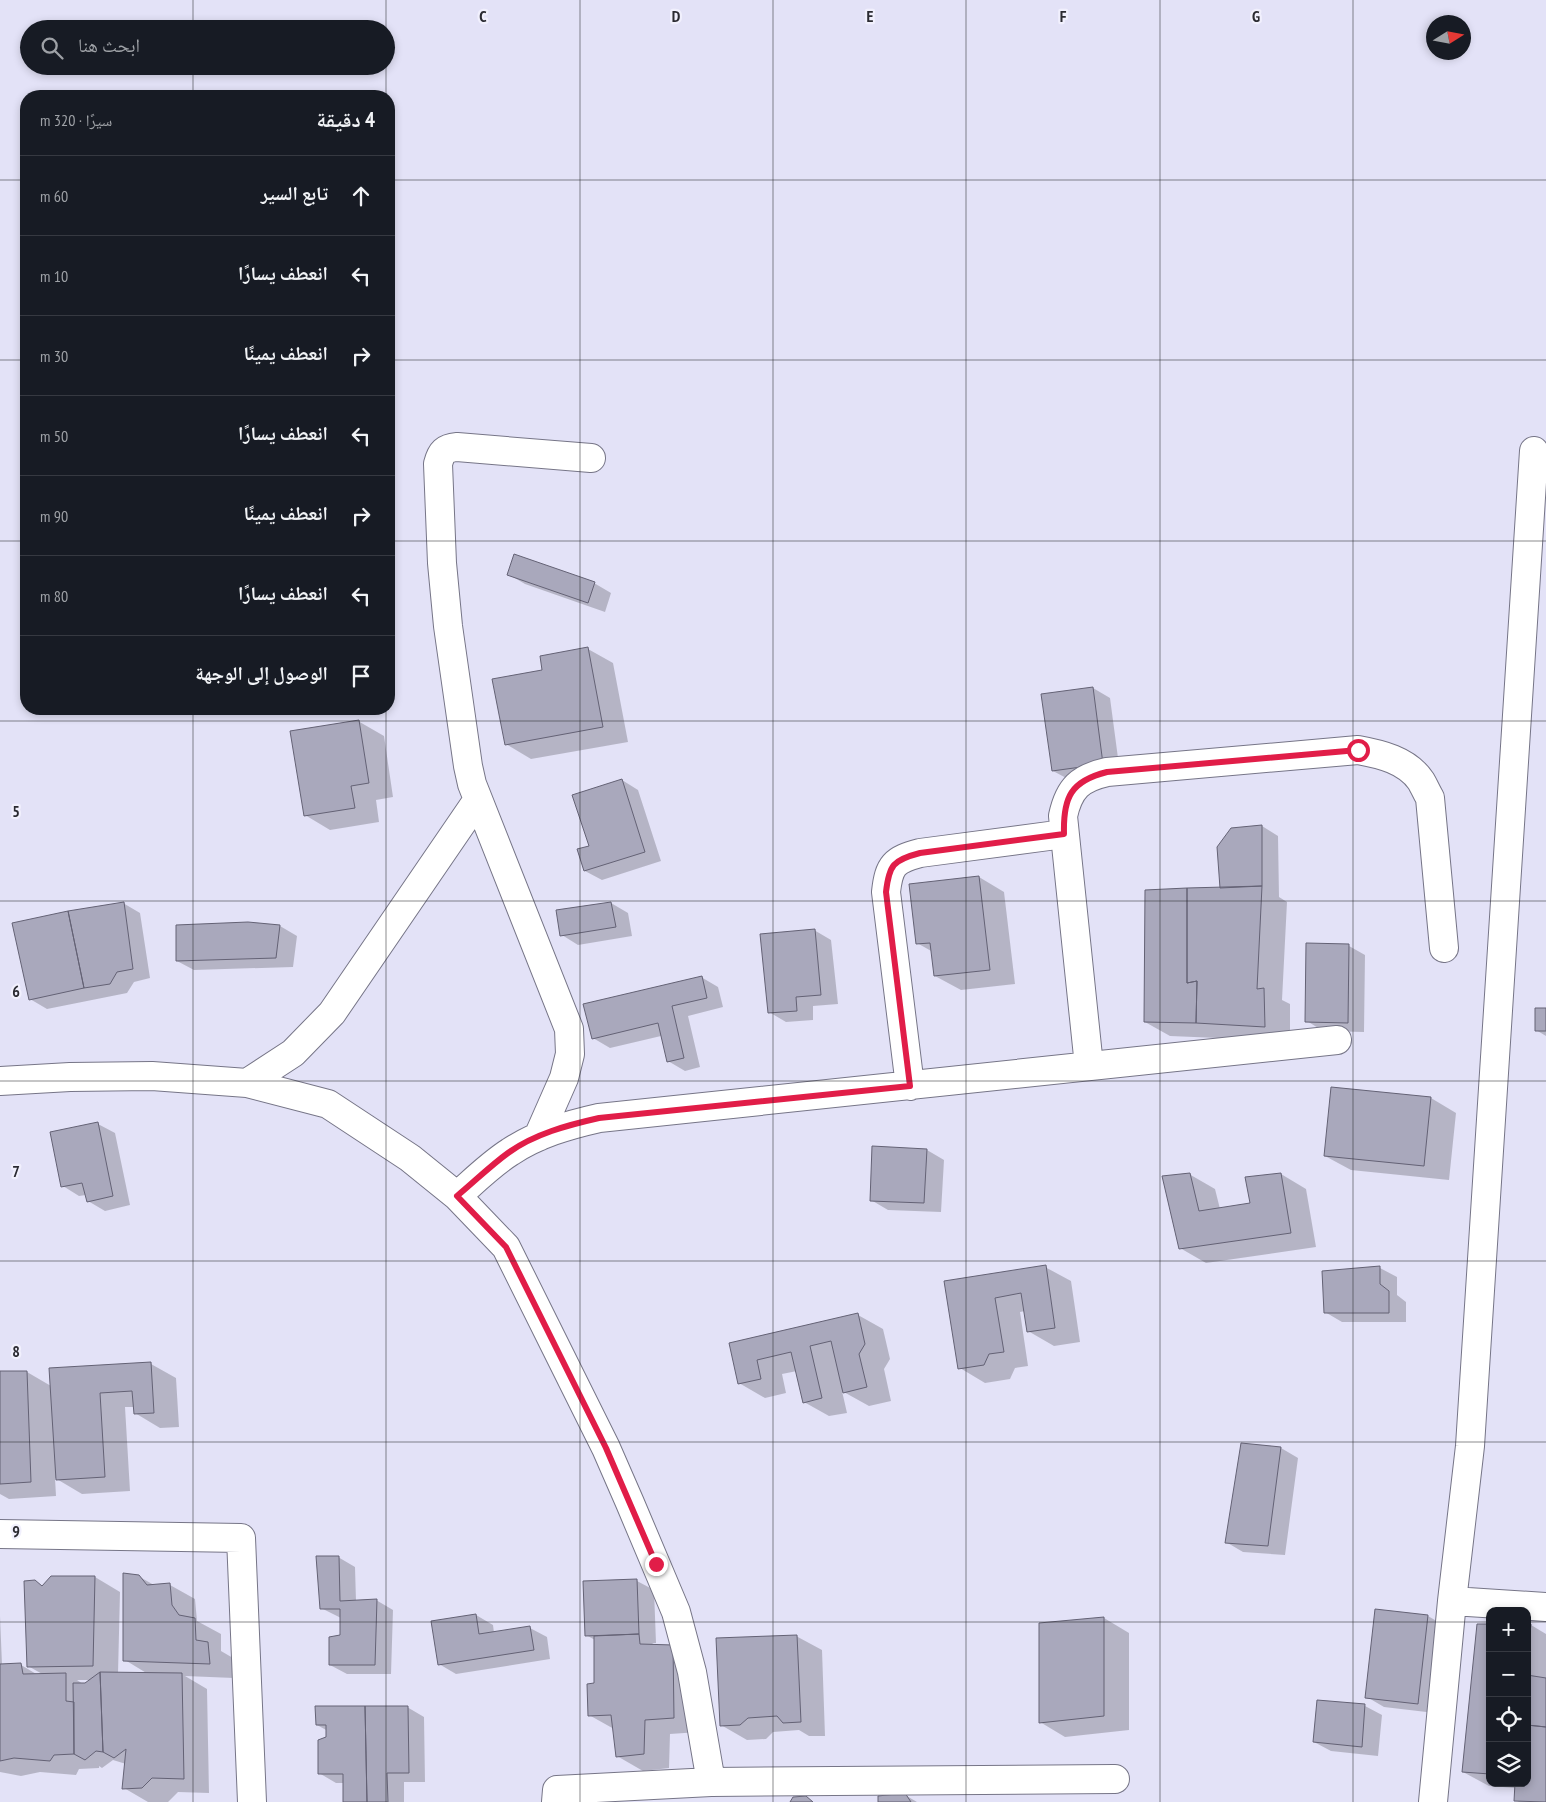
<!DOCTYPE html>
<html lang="ar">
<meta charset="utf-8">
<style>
body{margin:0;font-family:"PT Sans Narrow","Noto Naskh Arabic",sans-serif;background:#20242c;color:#f1f3f6;direction:rtl}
.controls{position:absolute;right:15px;bottom:15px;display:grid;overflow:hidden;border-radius:10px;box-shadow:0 2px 8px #0003}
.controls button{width:45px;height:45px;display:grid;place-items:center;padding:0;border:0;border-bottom:1px solid #363941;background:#171b24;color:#f1f3f6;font:25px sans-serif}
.compass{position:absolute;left:1426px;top:15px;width:45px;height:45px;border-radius:50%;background:#171b24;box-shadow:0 2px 8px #0003;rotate:79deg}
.stop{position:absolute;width:15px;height:15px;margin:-11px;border:4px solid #e11d48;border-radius:50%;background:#fff}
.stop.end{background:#e11d48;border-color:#fff;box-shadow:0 1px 5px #0008}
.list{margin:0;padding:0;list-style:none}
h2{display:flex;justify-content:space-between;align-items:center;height:65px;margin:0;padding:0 20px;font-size:21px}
h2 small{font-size:16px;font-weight:400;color:#9ea1a6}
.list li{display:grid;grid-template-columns:32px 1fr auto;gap:15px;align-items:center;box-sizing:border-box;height:80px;padding:0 20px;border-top:1px solid #363941}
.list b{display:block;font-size:19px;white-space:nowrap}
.list em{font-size:16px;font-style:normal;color:#9ea1a6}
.icon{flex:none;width:28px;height:28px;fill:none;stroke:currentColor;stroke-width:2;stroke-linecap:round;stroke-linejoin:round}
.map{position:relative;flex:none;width:1546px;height:1802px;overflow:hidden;direction:ltr}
.search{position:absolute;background:#171b24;box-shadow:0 2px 8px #0003;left:20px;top:20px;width:375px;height:55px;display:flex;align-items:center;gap:12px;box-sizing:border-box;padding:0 18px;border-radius:28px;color:#9ea1a6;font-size:19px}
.panel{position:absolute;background:#171b24;box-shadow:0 2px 8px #0003;left:20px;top:90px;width:375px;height:625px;border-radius:20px;direction:rtl}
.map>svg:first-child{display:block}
.shadow{fill:#0003;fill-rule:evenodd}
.building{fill:#a9a8bc;stroke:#646275}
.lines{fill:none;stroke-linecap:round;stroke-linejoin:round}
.minor-casing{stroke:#767587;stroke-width:30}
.minor{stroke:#fff;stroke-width:28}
.route{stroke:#e11d48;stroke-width:6}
.grid{fill:none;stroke:#2b2b32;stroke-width:1;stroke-opacity:0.55}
.grid-label{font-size:16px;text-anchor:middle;font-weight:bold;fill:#2b2b32;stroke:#f1f0fd;stroke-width:4.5;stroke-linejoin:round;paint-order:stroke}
</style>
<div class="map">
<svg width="1546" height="1802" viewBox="0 0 1546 1802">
<rect width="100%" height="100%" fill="#e3e2f7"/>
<path class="shadow" d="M508,574L594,583L611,593L605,612L525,584Z
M588,649L613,663L628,742L531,759L506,744L544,671Z
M1093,688L1110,698L1120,773L1070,780L1053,771Z
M358,721L384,736L393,797L376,800L379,822L330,830L305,815Z
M622,780L638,790L661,861L602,880L585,871L579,850L591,846Z
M1262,826L1278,836L1279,897L1287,902L1282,1000L1290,1004V1041L1170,1036L1145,1022L1221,889Z
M979,877L1004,892L1015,984L961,990L935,976L933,952L917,943Z
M123,903L140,913L150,978L134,982L127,993L47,1009L30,999Z
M611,903L628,913L632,936L578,945L562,935Z
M248,923L280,926L297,936L293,967L194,970L177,961Z
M814,930L831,940L838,1004L813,1006V1020L786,1022L769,1012Z
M1349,946L1365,955L1364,1032L1323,1031L1307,1021Z
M701,977L718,987L723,1007L688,1016L700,1067L685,1071L668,1061L661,1036L610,1048L593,1038Z
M1546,1009V1036L1536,1030Z
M1431,1098L1456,1113L1449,1180L1351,1170L1325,1156Z
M98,1124L115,1133L130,1205L105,1211L88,1201L86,1195L79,1196L63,1186Z
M927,1150L944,1160L941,1212L888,1210L871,1200Z
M1189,1174L1215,1189L1220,1209L1252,1204L1281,1174L1306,1189L1316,1247L1206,1263L1180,1248Z
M1045,1267L1071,1281L1080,1342L1054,1346L1028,1331L1025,1311L1020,1312L1028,1366L1015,1368L1010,1379L985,1383L960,1368L946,1282Z
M1380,1268L1397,1277V1295L1406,1302V1322H1342L1325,1312Z
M858,1315L883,1329L890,1359L884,1369L891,1401L869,1406L842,1391L847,1413L829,1416L804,1402L797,1371L782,1374L786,1393L765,1398L739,1383L731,1344Z
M151,1364L176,1378L179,1427L160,1428L135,1413L134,1407H125L130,1491L82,1494L55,1478L56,1496L9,1499L0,1494V1372H27L51,1386Z
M1281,1448L1298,1458L1285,1555L1243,1552L1226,1542Z
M338,1557L355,1567L356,1601L376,1600L393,1610L391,1674H347L330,1665L341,1636V1618L321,1608Z
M138,1576L154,1585H170L195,1599L197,1621L221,1634V1651L233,1658L234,1678L185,1676L207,1689L209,1793L178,1792L168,1802H148L124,1788L126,1764L113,1760L102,1768L99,1766V1768L79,1769L76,1775L40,1772L21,1776L0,1772V1616L2,1665H21L38,1675H44L28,1666L34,1581L44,1587L52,1578L95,1577L120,1592L118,1674H148L125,1660ZM77,1680H91L83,1684Z
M637,1581L654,1590L656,1643H652L657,1646H672L699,1732L670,1734L669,1768L643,1771L617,1756L614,1729L589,1715L596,1684L595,1640L586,1635Z
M1376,1610L1428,1616L1445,1626L1435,1713L1384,1707L1367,1697Z
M476,1615L493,1625L494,1633L530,1628L547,1637L550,1659L456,1674L439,1664L432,1622Z
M1104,1618L1129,1633V1730L1065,1737L1040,1722Z
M1490,1625V1783H1527V1625H1531L1546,1634V1802H1519L1516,1800V1788L1489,1786L1463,1772Z
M796,1636L822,1650L825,1736H809L799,1730L773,1732L766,1739L747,1740L721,1725Z
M1318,1701L1365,1706L1382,1715L1378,1756L1331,1751L1314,1742Z
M407,1707L424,1717L425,1782H404V1802H345V1783H336L319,1773L328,1738V1731L317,1725Z
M905,1795L917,1802H879Z"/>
<path class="building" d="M514,554L595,582L588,603L507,575Z
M588,647L603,727L505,745L492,679L542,670L540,656Z
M1093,687L1103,764L1052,771L1041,694Z
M359,720L369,783L351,786L355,808L304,816L290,731Z
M622,779L645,852L584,871L577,849L589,846L572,795Z
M1262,825V886L1220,888L1217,847L1231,828Z
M979,876L990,970L934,976L930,943L916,944L909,884Z
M1262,886L1257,989L1264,988L1265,1027L1196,1023L1197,981L1187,983V888Z
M1187,888V983L1197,981L1196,1023L1144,1022L1145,890Z
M124,902L133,969L117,972L110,984L84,988L68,911Z
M611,902L616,927L560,936L556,910Z
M68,911L84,988L29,1000L12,923Z
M248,922L280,925L276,958L176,961V925Z
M815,929L821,995L796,997L797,1011L768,1013L760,934Z
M1306,943L1349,944L1348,1023L1305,1022Z
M702,976L707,998L672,1006L684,1058L667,1062L658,1023L592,1039L583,1004Z
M1535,1008H1546V1031H1535Z
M1331,1087L1431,1097L1424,1166L1324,1156Z
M98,1122L113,1196L87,1202L82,1183L61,1187L50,1132Z
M872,1146L927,1149L924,1203L870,1201Z
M1190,1173L1199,1211L1250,1203L1245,1177L1281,1173L1291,1233L1179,1249L1162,1176Z
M1046,1265L1055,1328L1027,1332L1021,1293L995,1298L1004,1352L989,1354L984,1365L958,1369L944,1281Z
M1380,1266V1284L1389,1291V1313H1324L1322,1271Z
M858,1313L865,1344L859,1354L867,1387L843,1393L831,1341L810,1346L822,1398L803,1403L791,1352L757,1360L761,1379L738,1384L729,1343Z
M151,1362L154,1413L134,1414L132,1391L100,1393L105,1477L56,1480L49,1368Z
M0,1371H27L31,1482L0,1484Z
M1241,1443L1281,1447L1268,1546L1225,1543Z
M316,1556H339L340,1601L377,1599L375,1665H329V1637L340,1635V1609H320Z
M123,1573L139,1575L147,1585L170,1583L172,1605L179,1615L195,1618L196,1640L208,1642L210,1664L123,1661Z
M51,1576H95L93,1666L27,1667L24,1581L35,1580L42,1586Z
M637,1579L639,1634L585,1636L583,1581Z
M1375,1609L1428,1615L1418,1704L1365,1698Z
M476,1614L479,1634L530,1626L534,1650L438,1665L431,1621Z
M1104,1617V1716L1039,1723V1623Z
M1477,1624H1490V1774L1462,1772Z
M1527,1624H1531L1527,1660Z
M639,1634L640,1644L673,1645L674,1718L645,1720L644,1754L616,1757L611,1715L588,1716L587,1684L594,1683V1636Z
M797,1635L801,1722L783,1723L777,1716L748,1718L740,1725L720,1726L716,1638Z
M21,1663L23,1674L66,1673V1701L74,1702V1754L54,1755L50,1761L14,1758L0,1761V1664Z
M100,1672L182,1673L184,1779L152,1778L142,1788L122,1789L126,1749L114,1758L103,1752Z
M100,1672L103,1752L96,1751L85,1760L74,1754L73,1683H85Z
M1527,1675L1546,1678V1727L1527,1725Z
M1317,1700L1365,1704L1362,1747L1313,1742Z
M315,1706H365L367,1802H343V1774H318V1740L326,1737V1725H316Z
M365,1706H408L409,1773H387L388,1802H367Z
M1527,1725L1546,1727V1802L1514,1801L1515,1783H1527Z
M905,1793L911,1802H878V1796Z
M806,1796L813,1802H790L793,1797Z"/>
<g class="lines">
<g class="minor-casing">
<path id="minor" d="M1089,1066L1063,816C1069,788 1080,778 1107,772L1358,750C1380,754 1407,760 1421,781C1424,786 1427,793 1430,798L1444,948
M0,1081L70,1077L152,1076L247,1083L328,1104L410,1158L457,1196L506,1247L606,1448L630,1503L676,1612L692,1672L711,1782
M247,1083L293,1053L332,1013L477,801
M910,1086L886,892C889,865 894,860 920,853L1064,834
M538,1137L564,1078L570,1054L569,1029L472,784L468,766L448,626L442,563L438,464C441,452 445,448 457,447L591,458
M457,1196C474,1181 491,1164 510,1152C537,1134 568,1125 599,1118L1337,1040
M0,1534L241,1538L252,1802
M1452,1601L1546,1607
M556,1802L557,1790L711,1782L1115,1779
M1433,1802L1452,1601L1470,1446L1534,451"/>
</g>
<use href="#minor" class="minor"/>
</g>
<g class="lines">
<path class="route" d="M656,1564L606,1448L506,1247L457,1196C474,1182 490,1166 508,1153C534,1134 568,1125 599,1118L910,1086L886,892C889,865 893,860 920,853L1064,834C1063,797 1071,781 1107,772L1358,750"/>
</g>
<path class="grid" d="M193,0V29M386,0V96M580,0V1802M773,0V1802M966,0V1802M1160,0V1802M1353,0V1802M193,66V96M0,180H26M389,180H1546M0,360H26M389,360H1546M0,541H26M389,541H1546M193,709V1802M386,709V1802M0,721H1546M0,901H1546M0,1081H1546M0,1261H1546M0,1442H1546M0,1622H1490M1527,1622H1546"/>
<g class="grid-label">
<text x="483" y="22">C</text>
<text x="676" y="22">D</text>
<text x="870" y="22">E</text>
<text x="1063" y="22">F</text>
<text x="1256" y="22">G</text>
<text x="16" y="817">5</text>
<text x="16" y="997">6</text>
<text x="16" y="1177">7</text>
<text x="16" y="1357">8</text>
<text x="16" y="1537">9</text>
</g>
</svg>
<div class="controls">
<button>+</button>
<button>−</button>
<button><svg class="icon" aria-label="locate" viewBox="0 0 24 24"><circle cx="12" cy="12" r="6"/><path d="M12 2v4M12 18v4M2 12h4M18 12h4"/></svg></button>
<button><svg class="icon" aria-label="layers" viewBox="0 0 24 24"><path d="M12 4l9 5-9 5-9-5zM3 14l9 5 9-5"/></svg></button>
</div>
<svg class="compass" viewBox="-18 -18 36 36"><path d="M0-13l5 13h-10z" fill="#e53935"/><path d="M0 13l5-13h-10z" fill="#9ea1a6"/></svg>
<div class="stop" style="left:1358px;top:750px"></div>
<div class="stop end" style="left:656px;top:1564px"></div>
<div class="search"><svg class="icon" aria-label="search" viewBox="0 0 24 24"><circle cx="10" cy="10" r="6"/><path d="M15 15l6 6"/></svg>ابحث هنا</div>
<section class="panel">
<h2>4 دقيقة<small>سيرًا · 320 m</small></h2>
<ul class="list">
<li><svg class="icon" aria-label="ahead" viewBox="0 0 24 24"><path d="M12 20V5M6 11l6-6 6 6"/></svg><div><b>تابع السير</b></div><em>60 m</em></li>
<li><svg class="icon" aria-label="left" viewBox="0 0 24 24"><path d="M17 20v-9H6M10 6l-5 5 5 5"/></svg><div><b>انعطف يسارًا</b></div><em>10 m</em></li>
<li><svg class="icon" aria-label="right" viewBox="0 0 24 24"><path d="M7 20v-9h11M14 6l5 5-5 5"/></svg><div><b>انعطف يمينًا</b></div><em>30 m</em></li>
<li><svg class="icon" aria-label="left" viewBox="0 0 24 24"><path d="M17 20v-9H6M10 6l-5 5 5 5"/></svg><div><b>انعطف يسارًا</b></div><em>50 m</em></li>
<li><svg class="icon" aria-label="right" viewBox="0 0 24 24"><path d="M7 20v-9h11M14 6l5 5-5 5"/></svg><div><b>انعطف يمينًا</b></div><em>90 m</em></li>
<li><svg class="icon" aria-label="left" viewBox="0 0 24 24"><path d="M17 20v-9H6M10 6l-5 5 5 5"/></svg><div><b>انعطف يسارًا</b></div><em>80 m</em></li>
<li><svg class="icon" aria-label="arrive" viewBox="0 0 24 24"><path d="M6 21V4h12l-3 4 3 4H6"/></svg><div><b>الوصول إلى الوجهة</b></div></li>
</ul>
</section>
</div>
